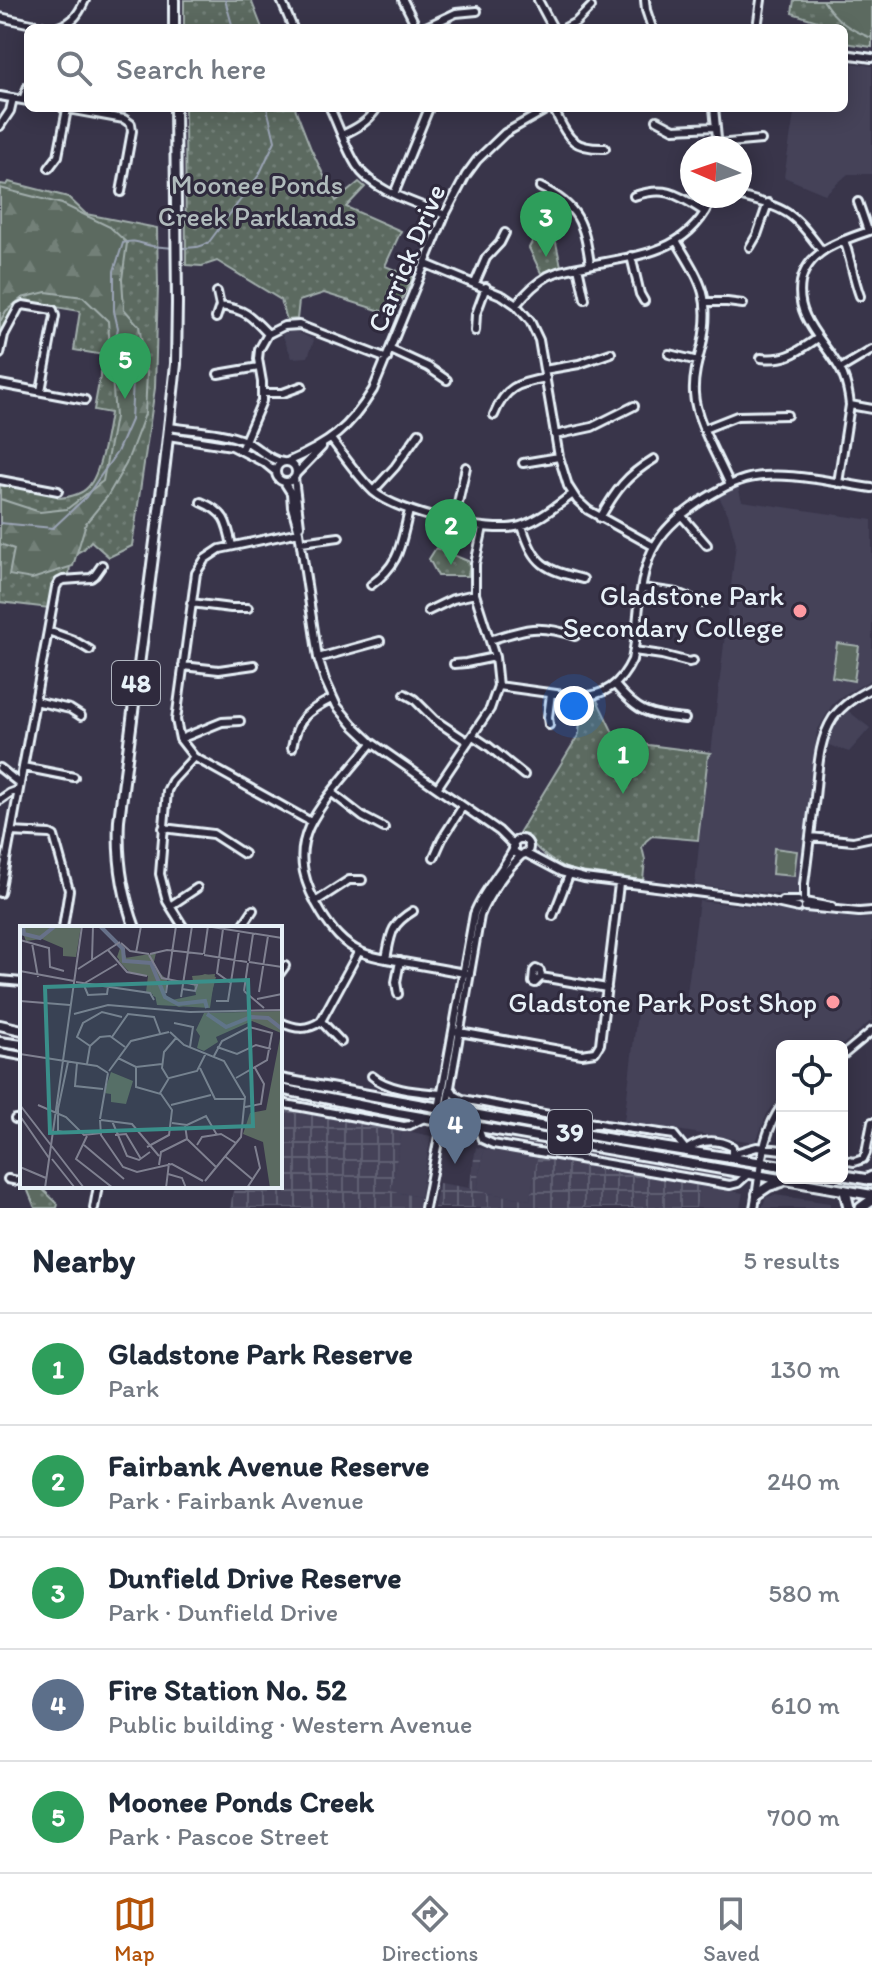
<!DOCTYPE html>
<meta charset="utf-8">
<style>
body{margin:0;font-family:Itim,sans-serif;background:#f6f6f7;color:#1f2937}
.controls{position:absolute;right:24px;bottom:24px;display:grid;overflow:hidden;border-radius:12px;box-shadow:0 4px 20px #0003}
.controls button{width:72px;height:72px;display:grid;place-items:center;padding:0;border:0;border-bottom:2px solid #e0e1e3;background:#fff;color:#1f2937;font:40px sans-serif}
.compass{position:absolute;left:680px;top:136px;width:72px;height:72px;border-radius:50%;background:#fff;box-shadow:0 4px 20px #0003;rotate:272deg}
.you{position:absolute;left:574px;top:706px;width:28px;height:28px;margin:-20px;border:6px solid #fff;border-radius:50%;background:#1a73e8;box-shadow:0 0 0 12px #1a73e833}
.badge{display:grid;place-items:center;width:52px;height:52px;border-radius:50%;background:#b45309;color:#fff;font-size:26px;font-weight:700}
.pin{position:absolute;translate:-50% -66px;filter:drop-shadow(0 2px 4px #0008)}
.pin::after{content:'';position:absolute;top:42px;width:28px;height:24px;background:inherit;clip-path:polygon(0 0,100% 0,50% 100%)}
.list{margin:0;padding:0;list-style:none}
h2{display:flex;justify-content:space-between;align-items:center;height:104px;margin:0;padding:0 32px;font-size:34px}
h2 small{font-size:26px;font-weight:400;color:#747a83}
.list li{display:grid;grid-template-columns:52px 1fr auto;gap:24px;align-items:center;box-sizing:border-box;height:112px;padding:0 32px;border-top:2px solid #e0e1e3}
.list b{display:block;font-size:30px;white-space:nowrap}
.list p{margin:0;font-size:26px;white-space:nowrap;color:#747a83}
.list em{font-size:26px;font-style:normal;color:#747a83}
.icon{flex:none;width:44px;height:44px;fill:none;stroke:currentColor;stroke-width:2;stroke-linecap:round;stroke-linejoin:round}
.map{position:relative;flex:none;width:872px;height:1208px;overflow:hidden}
.search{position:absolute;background:#fff;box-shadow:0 4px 20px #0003;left:24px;right:24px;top:24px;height:88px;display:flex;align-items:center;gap:20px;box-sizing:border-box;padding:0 28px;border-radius:12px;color:#747a83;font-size:30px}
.sheet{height:664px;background:#fff}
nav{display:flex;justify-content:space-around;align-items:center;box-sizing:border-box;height:112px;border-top:2px solid #e0e1e3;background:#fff;font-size:22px;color:#747a83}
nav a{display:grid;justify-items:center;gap:4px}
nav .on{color:#b45309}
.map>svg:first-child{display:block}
.built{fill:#444259}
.industrial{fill:url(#industrial-grid)}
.green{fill:url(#green-dots);stroke:#a2aeac;stroke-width:2}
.forest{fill:url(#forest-firs);stroke:#a2aeac;stroke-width:2}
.pitch{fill:#5b6a61;stroke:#a2aeac;stroke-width:2}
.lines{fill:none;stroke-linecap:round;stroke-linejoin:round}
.stream{stroke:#9ba4b5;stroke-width:2}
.minor-casing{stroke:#e8f1f8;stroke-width:12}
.major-casing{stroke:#e8f1f8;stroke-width:14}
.highway-casing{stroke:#e8f1f8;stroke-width:15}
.minor{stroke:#2f2a3d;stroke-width:6}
.major{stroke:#2f2a3d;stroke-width:8}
.highway{stroke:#2f2a3d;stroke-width:9}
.poi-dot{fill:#ff9aa2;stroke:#2f2a3d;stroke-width:3}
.labels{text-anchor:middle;stroke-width:6;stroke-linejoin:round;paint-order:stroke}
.shield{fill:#2f2a3d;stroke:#b0b5c0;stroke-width:2}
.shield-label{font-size:26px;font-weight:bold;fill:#e8f1f8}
.park-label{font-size:28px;fill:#b0bbbc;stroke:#2f2a3d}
.street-label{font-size:28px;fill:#e8f1f8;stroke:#2f2a3d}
.poi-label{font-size:28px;fill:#e8f1f8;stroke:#2f2a3d;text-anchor:end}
.inset-river{fill:none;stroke:#677189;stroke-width:4}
.inset-road{fill:none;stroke:#7f8090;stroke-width:2}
.view{fill:#3a8f8a;fill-opacity:0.15;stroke:#3a8f8a;stroke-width:4}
.inset-edge{fill:none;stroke:#e8f1f8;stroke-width:4}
</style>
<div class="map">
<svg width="872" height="1208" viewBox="0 0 872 1208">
<defs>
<pattern id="industrial-grid" width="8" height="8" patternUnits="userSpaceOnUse" patternTransform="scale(2)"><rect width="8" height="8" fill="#444259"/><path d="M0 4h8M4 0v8" fill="none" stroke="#5f5e72"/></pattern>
<pattern id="green-dots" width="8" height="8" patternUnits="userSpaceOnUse" patternTransform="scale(2)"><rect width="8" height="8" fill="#5b6a61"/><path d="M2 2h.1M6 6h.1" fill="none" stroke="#738078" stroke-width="1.8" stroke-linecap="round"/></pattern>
<pattern id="forest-firs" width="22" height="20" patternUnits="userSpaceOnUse" patternTransform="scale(2)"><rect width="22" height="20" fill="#5b6a61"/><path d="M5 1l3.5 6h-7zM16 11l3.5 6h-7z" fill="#738078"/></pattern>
</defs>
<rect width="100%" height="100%" fill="#39354a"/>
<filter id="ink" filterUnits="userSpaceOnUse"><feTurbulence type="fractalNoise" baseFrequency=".0125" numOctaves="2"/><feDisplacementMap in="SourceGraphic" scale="16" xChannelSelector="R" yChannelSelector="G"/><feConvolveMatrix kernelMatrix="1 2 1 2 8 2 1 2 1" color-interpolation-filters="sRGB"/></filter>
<g filter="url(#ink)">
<path class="built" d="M844,62L872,66V174H848L825,194L784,177L795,108H844Z
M293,330L314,340L308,357L292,358L282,334Z
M738,487L742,501L872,520V679L842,696L832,705L817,731L797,894L795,896L695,885L708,755L711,753L736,543L728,514L719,497Z
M847,710L870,728L849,752L826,744L837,723Z
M699,901L863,919L872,918V1020L841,1046H782V1095L767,1114L757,1139L754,1142L624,1122L639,996L686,1001Z
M402,1130L431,1136L420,1197L391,1191Z
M484,1149L537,1158L530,1200L477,1191Z
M700,1186L743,1193L740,1208H696Z
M775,1195L830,1203V1208H762L766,1197Z"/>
<path class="industrial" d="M280,1109L402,1130L391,1191L420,1197L418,1208H230L234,1186H280Z
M476,1147L484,1149L477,1191L530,1200L537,1158L700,1186L696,1208H434L439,1183L469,1188Z"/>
<path class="green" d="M184,0H251L262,28H184Z
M794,0H872V47L844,43V28H824L817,21L792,13Z
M185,108H295L311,149L336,201L359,182L365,187L346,207L401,231L385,266L413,277L394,315L324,293L299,301L297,319L287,320L281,300L217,261L202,266L186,265Z
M9,182L68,197L86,214L157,228L158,285L155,388L132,546L109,557L91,541L84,549L71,556L69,575C49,580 53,590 49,608L0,602V483L54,493L59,498C70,497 81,495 88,487C101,473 107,431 110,413L94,410L104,355L74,350L80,311L20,301C10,309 8,323 0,332V184L7,185Z
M548,230L555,238L561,266L541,273L529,248L533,240Z
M436,548L470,562L468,576H438L429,559Z
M597,700L617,741L711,753L708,756L698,840L652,836L646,841L642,847L645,860L643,880L573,871C562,867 548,859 539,850C531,843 530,837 519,833L579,734L581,702Z
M26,1186H39L58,1204L57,1208H35Z"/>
<path class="forest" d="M0,188L62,204L110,227L127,243L122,279L124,309L139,326L147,373L145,414L126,464L107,497L86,523L73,566L32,579L9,575L14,549L0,544V499L40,512L67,509L103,481L115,417L108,321L83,297L46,292L22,298L6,311L0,322Z"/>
<path class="pitch" d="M823,0H872V38C850,30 835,20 823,0Z
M837,643L859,646L854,681L832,677Z
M774,848L797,851L794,876L772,874Z"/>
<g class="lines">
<path class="stream" d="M225,0L233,28
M180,248C191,247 199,249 209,242L259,175L275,141L267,108
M0,523L53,528L86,497L117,452L131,420L133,380L124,352L116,337L118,328L114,311V271L123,243C135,239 141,244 152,246C159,247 166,247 173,248"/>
<g class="minor-casing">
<path id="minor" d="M281,0L293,28
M403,0L417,28
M538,0L553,28
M645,0L646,10L652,28
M0,17L50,28
M53,28C71,25 78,16 85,0
M424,28L456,13L477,11
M565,28L576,22L591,7
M757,28L761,0
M844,54L872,58
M0,96L28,101
M23,100L28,86
M63,108L124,119L131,124L132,131L121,192
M330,108C339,127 346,149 357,166C373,192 418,203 445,215
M553,108C568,136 569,149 605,148
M714,108L718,148
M657,120L674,129L715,127
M0,126L10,111L13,98
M342,135C357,128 368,122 377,108
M717,144L761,140
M49,168L58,156L67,109
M540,187C579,206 584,223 590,264
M394,194L429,108
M634,196C667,185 678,195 705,212
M738,196C788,209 791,210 822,251
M858,202L868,231
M844,240C851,260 853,277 860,296
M677,242C701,282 712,297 702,345C698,360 693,377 694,393C695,420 719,459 730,485
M750,247L757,235L768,203
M631,256L640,294L644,301
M426,264L503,296L516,305L530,321L539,340L559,457L568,486L577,500L588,510L653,546
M578,267L585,299
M475,283L486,258L500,243L505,233
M706,302H727L743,304
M516,305C525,294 535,283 548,276C559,270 572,268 584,266C637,255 690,254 713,196
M220,306C245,309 251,316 268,334
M216,318L220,306L217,292
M475,331L476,314L486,287
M391,350L428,367L447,380
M0,354L4,335L19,307L23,305L53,310L55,316L41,391
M669,354L698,361
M761,358C787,361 797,352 818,338
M840,369L872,350
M544,370L579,364L611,353
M218,374L259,367
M0,384L85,400
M263,393H283L302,386
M850,405L872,409
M494,415C505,387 518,383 546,378
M169,427C194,431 221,431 245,441C258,447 268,460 283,462
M704,429L737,416L787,415
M555,435L592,427L634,406
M168,436L232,446L265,463L276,472
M331,439C345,457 358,477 374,492C398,513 491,535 520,526C540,520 556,506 573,494
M241,450L262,401V382L258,359L259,350L268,334L284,326L299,325L387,359
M287,462C329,444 349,429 373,390L445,215L466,175L477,160L505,133L549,108
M276 472a10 10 0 1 1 20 0a10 10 0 1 1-20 0Z
M523,463L559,457
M296,474L322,447
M294,478L300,526
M0,480L58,491
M284,482L291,493L292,507L299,532L318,658L325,680L337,706L353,725L372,743L499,831L514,846
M838,483L850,405C849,395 847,385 843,375C829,344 794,321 801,282C808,249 844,240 872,230
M373,491L395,467L419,433
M201,502C225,512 227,521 232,546
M681,515L707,545
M600,518C616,490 626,476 654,459
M454,521L466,467
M522,526C535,566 544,569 583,579
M299,532L220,549L205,559L196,573L176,720L180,739L194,757L311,822
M301,542L339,537
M371,585C401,563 400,546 409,511
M642,588L677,593L702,603
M191,603L231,608H248
M428,611L453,599L475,594
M48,631L73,640L90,650
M490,640C526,628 539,624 575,636
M634,651L662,655L689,662L693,661
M318,658L380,641
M454,664L466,663L495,657
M183,666L219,670L254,665
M615,685C639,714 649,715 685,719
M498,686L578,697C605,696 621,684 632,660C639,627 637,590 649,558C657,536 673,521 691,508C708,496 725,485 745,479C781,469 835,483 872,488
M405,694L414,699L435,720L468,742
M35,701L70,709L81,716
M549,725L548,717L551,694
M473,736L488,746L524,775
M180,739L222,722L240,721
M372,743C353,767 321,801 309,827C295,858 305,886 322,914C332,930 343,944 361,952C374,958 389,959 403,962C425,966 447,970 470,974
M292,748C297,718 307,711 333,698
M23,767L74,777
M0,768L20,784
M437,788L490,709L498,686L495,657L475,594V564L483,527
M332,793L363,817L384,828
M0,800L10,793L18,790
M163,828L213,834L244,854
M11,832L50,834L54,836L69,890L63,928
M810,837L853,841L872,837
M513 847a8 8 0 1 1 16 0a8 8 0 1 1-16 0Z
M525,853L561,872L584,878L767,901L798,908
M434,857L442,839L463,806
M0,893L56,587L59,582L63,580L91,578L95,575L102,565
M782,901H798
M804,901V884C808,855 811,826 815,797C818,771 818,741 833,718C843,704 857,696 872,688
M315,902L349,880H362
M805,902L832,907
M170,906L197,888
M805,907L859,912L872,911
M553,916L569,875
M184,928L167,901L160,874L167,791L172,781L194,757
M241,928L253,910
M386,959C391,934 390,925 413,911
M280,973L285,966
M541,977L540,971L536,969L534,971L533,982L535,983L541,977L607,988
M0,980L22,982
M398,994L396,982L400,961
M321,1021L341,1042
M280,1022C295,1029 307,1031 321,1021L359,951
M454,1031L582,1054L595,1052L600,1044L619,884
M0,1052L22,1056
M842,1056L872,1031
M372,1076C389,1091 420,1092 442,1094
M450,1087L455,1095L462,1099L605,1125L674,1135L686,1150C700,1140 716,1138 732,1147V1159
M280,1103L404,1126L410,1125L424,1118
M15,1119L22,1120
M442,1121L439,1109L474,914C483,890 503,871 514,848
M573,1132L596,1123
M439,1136L472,1132L478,1128L482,1139L493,1144L730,1185L738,1183L748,1174
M733,1157L735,1153L757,1147L782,1150
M842,1160L854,1162L863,1159L866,1153L872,1122
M8,1179L18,1181L22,1179
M94,1208L98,1186
M425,1208L442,1121L446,1110L480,916C487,896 508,867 524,853
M754,1208C761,1174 760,1135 782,1106"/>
</g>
<g class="major-casing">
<path id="major" d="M174,0V28
M135,928C122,893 117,857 119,820L165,464L176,364L177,303L175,108
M0,1025L22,1030
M0,1042L22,1045
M280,1079L617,1140L782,1166
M280,1089L398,1113L872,1195
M842,1175L871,1180
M757,1194L769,1186L782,1182"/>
</g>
<g class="highway-casing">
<path id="highway" d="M868,1179L872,1177
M845,1191L849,1208
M861,1208L872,1200"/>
</g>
<use href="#minor" class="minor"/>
<use href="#major" class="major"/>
<use href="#highway" class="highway"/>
</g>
</g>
<g class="poi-dot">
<circle cx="800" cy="611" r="8"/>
<circle cx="833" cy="1002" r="8"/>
</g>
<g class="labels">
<g class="shield">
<rect x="112" y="661" width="48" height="44" rx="6"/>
<rect x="548" y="1110" width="44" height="44" rx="6"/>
</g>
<g class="shield-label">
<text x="136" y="692">48</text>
<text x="570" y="1141">39</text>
</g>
<g class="park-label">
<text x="257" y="194">Moonee Ponds<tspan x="257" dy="32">Creek Parklands</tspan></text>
</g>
<g class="street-label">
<text transform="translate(406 258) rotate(-67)" y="10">Carrick Drive</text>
</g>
<g class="poi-label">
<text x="784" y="605">Gladstone Park<tspan x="784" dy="32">Secondary College</tspan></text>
<text x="817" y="1012">Gladstone Park Post Shop</text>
</g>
</g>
<g transform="translate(20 926)">
<rect width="262" height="262" fill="#39354a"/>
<path d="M0,0H61L56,31L43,30V22L22,13L6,15ZM101,19L105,32L136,27L133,40L147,54L145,69L152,74L176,69L172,50L195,48L190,82L137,79L135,69L126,66L128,50L110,47L99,35ZM262,85V262H250L243,216L223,208L230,187L246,184L261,107L232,95L196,111L198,116L184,125L177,122L180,110L176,104L184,87ZM91,146L113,155L106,178L91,176V168L84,167Z" fill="#5b6a61"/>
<path d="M101,19L107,33H130L148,74H174L179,63L173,52L185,48L196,51L190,74L159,81L133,70L131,59L137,55L126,46L128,37H102L97,31Z" fill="#5b6a61"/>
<path class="inset-river" d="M3,0L4,8L20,12L35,0M80,0L103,23L104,35L131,37L145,71L158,78L185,75L187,82M187,88L206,101L231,91L248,92L262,103"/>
<path class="inset-road" d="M192,1L262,12M203,3L197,47L211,57M0,14L29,22L30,41L44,45M12,17L18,51M101,17L110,25L129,28M88,24L107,46L127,50M116,27L121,0M130,28L147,24L183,28M184,28L188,0M129,29L142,52L177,59L175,65L162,63M184,29L227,36M72,33L73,0M229,35L233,8M229,36L262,41M58,43L100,16M0,45L54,55M56,56L130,67L134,74M63,57L68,69L87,68L88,61M65,57L97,38M224,65L228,37M224,65L244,82M239,66L248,10M146,67L156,0M161,71L172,0M237,73L262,68M0,75L50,79M196,75H208L219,5M54,88L88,79L170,86L262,84M154,97L173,101L170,121M150,106L164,119L204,135L225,171L221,211L185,255M92,111L108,88L134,91L140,107M70,120L57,111L63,97L82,86L102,91M197,121L217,128L236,119L251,123M0,128L77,140L88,147M194,130L202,115L229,101L252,107L247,134L216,152M98,132L116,141L142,138M57,137L55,160L83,163M67,138L70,120L80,111L90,110L105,121M116,141V161L141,168L152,184L149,209L127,221M180,142L195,173H225M89,145L111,115L149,106M148,152L142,142L144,126L156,112M140,167L149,152L177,145L186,127M0,179L64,262M18,179L46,191L64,209L81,207M151,179L191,169M225,181L241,178L244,158L235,142M0,190L29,232M80,193L88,147M80,194L81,209L103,241L117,246L152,238L183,255M81,194L112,198L139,230M92,195L107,230L119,234L130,226M152,197L167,199L186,190L197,209M165,199L167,213L196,241M48,207L38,205V183L48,136M95,209L106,208L121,233M67,210L56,233L93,262M64,219L104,253M177,219L182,211L201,208L216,217M206,231L232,253M32,233L55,262M139,239L141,226L167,213M0,241L26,252M148,248L162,252L166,262M25,262L62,0M146,262L149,237M227,262L240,242L235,220"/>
<path class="view" d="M228,54L233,200L30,207L25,61Z"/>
<rect width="262" height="262" class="inset-edge"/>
</g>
</svg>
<div class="controls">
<button><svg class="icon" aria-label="locate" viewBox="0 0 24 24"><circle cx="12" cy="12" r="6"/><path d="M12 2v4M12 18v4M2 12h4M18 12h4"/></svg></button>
<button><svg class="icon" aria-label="layers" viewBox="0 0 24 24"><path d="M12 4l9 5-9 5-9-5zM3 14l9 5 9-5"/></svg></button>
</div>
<svg class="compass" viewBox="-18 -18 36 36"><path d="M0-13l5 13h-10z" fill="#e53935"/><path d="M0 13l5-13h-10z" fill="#747a83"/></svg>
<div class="you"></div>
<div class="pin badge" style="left:623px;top:794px;background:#2e9e5b">1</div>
<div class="pin badge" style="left:451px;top:565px;background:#2e9e5b">2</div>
<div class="pin badge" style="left:546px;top:257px;background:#2e9e5b">3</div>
<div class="pin badge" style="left:455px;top:1164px;background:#5c6f8a">4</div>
<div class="pin badge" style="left:125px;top:399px;background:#2e9e5b">5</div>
<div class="search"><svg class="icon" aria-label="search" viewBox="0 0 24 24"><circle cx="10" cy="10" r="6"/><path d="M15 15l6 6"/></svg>Search here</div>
</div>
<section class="sheet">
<h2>Nearby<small>5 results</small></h2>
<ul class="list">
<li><span class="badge" style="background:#2e9e5b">1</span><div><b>Gladstone Park Reserve</b><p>Park</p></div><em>130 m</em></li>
<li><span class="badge" style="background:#2e9e5b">2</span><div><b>Fairbank Avenue Reserve</b><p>Park · Fairbank Avenue</p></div><em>240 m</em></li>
<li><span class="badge" style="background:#2e9e5b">3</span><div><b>Dunfield Drive Reserve</b><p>Park · Dunfield Drive</p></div><em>580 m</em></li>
<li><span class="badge" style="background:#5c6f8a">4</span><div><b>Fire Station No. 52</b><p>Public building · Western Avenue</p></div><em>610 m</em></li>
<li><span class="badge" style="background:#2e9e5b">5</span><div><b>Moonee Ponds Creek</b><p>Park · Pascoe Street</p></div><em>700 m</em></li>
</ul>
</section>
<nav>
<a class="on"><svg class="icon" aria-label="map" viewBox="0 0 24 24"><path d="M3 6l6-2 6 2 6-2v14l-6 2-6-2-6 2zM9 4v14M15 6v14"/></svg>Map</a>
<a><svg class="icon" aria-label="directions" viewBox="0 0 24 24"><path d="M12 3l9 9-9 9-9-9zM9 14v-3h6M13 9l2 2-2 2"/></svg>Directions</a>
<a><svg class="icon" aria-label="saved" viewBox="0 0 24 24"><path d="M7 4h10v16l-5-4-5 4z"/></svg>Saved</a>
</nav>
